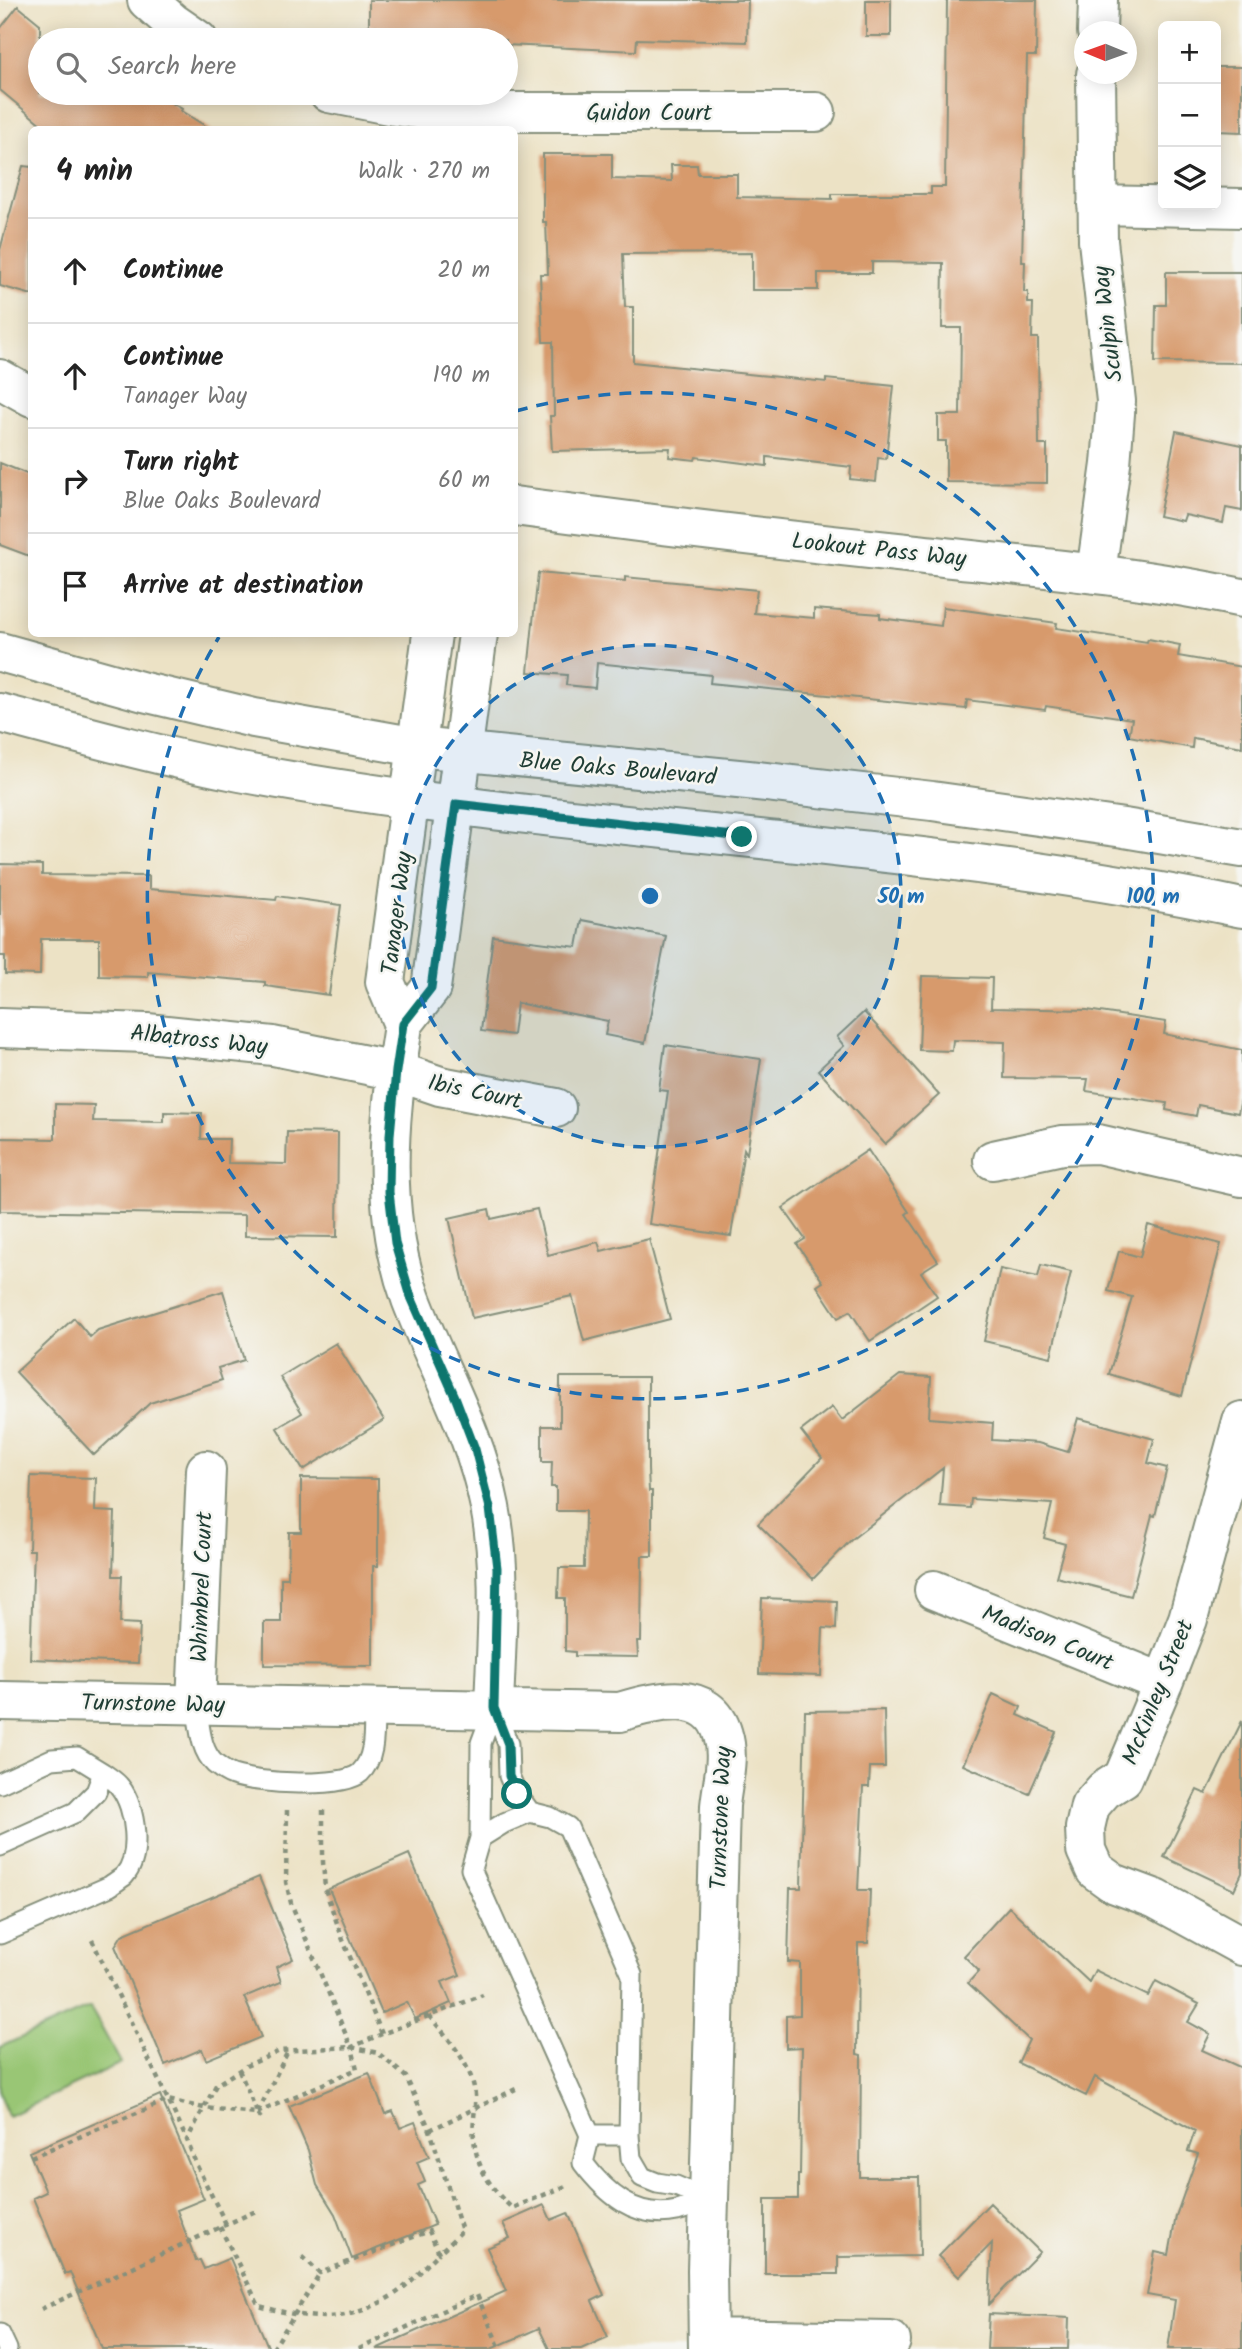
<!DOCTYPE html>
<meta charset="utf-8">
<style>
body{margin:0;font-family:Kalam,sans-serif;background:#f6f6f6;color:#222}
.controls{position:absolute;right:21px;top:21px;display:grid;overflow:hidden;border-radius:10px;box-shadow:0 4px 18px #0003}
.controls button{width:63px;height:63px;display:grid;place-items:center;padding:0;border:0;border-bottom:2px solid #e0e0e0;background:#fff;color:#222;font:35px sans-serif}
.compass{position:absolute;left:1074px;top:21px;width:63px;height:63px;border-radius:50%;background:#fff;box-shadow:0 4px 18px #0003;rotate:271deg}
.stop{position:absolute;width:21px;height:21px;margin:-16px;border:5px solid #0f766e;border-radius:50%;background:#fff}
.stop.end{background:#0f766e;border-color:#fff;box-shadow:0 2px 7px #0008}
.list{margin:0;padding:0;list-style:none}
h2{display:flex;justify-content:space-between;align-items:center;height:91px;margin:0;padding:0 28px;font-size:30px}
h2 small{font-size:23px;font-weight:400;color:#767676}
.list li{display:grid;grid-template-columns:46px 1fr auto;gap:21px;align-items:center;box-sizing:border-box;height:105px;padding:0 28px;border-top:2px solid #e0e0e0}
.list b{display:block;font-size:26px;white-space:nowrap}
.list p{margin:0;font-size:23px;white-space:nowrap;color:#767676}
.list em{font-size:23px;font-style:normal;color:#767676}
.icon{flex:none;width:38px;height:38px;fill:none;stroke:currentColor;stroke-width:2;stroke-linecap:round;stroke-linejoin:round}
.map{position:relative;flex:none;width:1242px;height:2349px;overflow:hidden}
.search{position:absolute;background:#fff;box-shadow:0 4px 18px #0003;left:28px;top:28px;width:490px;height:77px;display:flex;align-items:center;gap:18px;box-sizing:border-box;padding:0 24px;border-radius:38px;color:#767676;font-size:26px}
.panel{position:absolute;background:#fff;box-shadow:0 4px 18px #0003;left:28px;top:126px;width:490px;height:511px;border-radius:10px}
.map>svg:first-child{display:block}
.green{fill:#99c674;stroke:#5c8254;stroke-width:2}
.building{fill:#d79a6c}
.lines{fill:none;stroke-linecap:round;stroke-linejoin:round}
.lane-casing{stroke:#86907c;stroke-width:23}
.street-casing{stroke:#86907c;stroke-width:42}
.secondary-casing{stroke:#86907c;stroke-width:42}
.path{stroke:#86907c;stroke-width:4.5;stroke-dasharray:5 5;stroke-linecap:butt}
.lane{stroke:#fff;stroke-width:19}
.street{stroke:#fff;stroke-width:38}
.secondary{stroke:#fff;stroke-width:38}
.route{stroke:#0f766e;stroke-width:9}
.ring{fill:none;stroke:#1f6fb2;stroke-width:3.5;stroke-dasharray:12 9}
.labels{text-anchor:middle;stroke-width:5;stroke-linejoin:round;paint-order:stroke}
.street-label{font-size:23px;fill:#1f3d34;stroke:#f6f6f2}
.centre{fill:#1f6fb2;stroke:#f6f6f2;stroke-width:3.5}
.ring-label{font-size:21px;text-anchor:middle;font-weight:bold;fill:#1f6fb2;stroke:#f6f6f2;stroke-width:5;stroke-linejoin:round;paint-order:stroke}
</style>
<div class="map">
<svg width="1242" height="2349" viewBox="0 0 1242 2349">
<rect width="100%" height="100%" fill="#f6f6f2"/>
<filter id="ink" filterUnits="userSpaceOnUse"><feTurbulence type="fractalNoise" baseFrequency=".0143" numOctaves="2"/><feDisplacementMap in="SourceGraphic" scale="14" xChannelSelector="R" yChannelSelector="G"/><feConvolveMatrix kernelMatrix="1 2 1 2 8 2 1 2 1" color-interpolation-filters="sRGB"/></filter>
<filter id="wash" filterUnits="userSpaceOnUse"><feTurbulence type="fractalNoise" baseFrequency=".00686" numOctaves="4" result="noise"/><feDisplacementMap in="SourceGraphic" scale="28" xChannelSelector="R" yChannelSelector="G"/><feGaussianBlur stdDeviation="1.57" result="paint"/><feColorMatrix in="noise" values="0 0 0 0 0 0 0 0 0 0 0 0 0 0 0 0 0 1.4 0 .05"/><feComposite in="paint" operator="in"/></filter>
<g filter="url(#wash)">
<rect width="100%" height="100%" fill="#ece2c5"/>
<path class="green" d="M90,2007L121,2063L8,2116L0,2093V2047Z"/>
<g id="blocks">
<path class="building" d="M369,0H748L747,42L637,39L636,51L506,45V40H405V30L369,26Z
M866,0H891V36H866Z
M947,0H1037L1036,56H1027L1022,262H1025L1024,292H1028V303H1033L1032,338H1038L1039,445H1047V483L946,482V441H938V415H960L961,328H942L943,263L872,262V273H818V290H752V253L623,254L625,307H633V362L826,382V379L894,386L886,459L878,458L876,482L850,479L851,467L767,457V466L696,457L695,460L669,457L670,448L552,451L550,416H554L553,342H543L540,274H548L546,222H543V154H612V179L672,181L671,165H697L698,174H737V197L832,199V194H931V187H945Z
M18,6L40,24V93H179L172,103L182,109L181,111L212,130H48L0,90V29Z
M1216,67H1242V132L1216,131Z
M23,166L32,167V295L0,286V250Z
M1166,272H1242V363L1155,362L1156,305H1166Z
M1176,431L1242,445V511L1226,508L1223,523L1185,515L1183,521L1159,516Z
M0,463L32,476V557L0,545Z
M538,573L625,581V577L757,590L754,613L814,618V609L880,614V618L941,626L943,607L1057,623L1056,628L1147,642L1148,639L1180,645L1178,656L1242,667V747L1193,738L1192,748L1129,736L1132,719L1046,706L1045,710L967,700L966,709L710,683L711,675L597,663L595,688L566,685L567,675L528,672Z
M0,864L42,865V875L149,876V889L276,900L277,896L341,905L329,995L265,986V982L148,972V977L99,976V939H41L40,975L5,974V956H0Z
M582,920L666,936L645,1043L605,1035L608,1021L517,1003L513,1035L481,1031L493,936L577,947Z
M922,976L992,978L991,1008L1087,1010L1166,1022L1164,1034L1242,1050V1095L1238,1113L1198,1105L1196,1116L1166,1110L1167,1103L1086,1091L1088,1079L1004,1078L1005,1042L953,1040L952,1051L919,1050Z
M864,1012L939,1095L885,1144L818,1070L844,1046L837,1037Z
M665,1045L761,1059L747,1154L744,1149L731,1236L649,1224L668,1091L659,1090Z
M55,1104L94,1105L93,1121L164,1122V1112L202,1113L201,1139H229L228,1163L286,1164L287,1132L338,1133L337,1237L245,1236V1215L0,1211V1138L55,1139Z
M868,1150L909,1212L906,1214L938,1261L921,1272L937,1296L870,1341L850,1311L838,1318L817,1286L823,1282L797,1244L805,1239L783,1208Z
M489,1209L491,1219L537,1209L548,1255L598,1242L601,1251L649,1239L670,1319L584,1341L572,1296L472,1318L449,1218Z
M1148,1225L1221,1244L1182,1396L1109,1374L1132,1297L1108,1291L1119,1251L1140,1257Z
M1041,1265L1071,1272L1051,1357L984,1341L1000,1269L1038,1277Z
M223,1291L244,1360L218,1368L222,1380L150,1403L94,1455L16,1372L74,1318L90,1337L98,1330Z
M336,1343L384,1420L303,1470L277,1428L302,1413L280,1377Z
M900,1375L931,1377L929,1418L993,1423L992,1440L1038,1443L1068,1452L1078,1418L1154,1439L1148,1463L1167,1468L1155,1516L1152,1515L1131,1596L1056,1577L1065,1544L1044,1538L1052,1504L971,1499L970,1508L940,1506L943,1468L851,1540L813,1579L758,1524L822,1458L801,1431L832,1407L842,1420Z
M560,1377H648V1469L649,1491H652V1556H642L641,1641H637L638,1657L575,1656V1652L565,1651V1598H558L559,1568H584L585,1511H556V1487H551L552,1462H542V1426H560Z
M31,1476L96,1478L95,1511L115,1512L113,1576H122L120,1623L140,1624L138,1663L30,1659L34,1550H29Z
M301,1478L378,1479V1566H373V1666L264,1665V1622H281V1578H288L289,1532H301Z
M762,1598L837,1601L836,1629L823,1628L821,1676L759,1674Z
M993,1694L1021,1707L1018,1715L1056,1732L1029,1794L963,1765Z
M884,1710L885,1767H870L869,1787H863L858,1890H870L868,1943H858L857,2054L861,2055L860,2177H919L920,2256L838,2257V2274H765V2199H798V2175H800L802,2047L786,2048V2016L800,2015V1963L788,1962L790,1888H801L805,1711Z
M1242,1721V1873L1234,1890L1164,1857L1197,1790L1206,1794Z
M409,1854L460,1975L442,1982L451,2003L415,2019L407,2002L382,2013L329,1889Z
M259,1877L293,1959L276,1967L281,1982L244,1997L261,2037L206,2060L202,2049L165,2065L115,1946L122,1935Z
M1009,1907L1089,1982L1095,1970L1148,1996L1156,1981L1199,2004L1188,2022L1210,2034L1202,2050L1242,2068V2349H1168L1175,2300L1147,2295L1155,2252L1169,2255L1176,2216L1198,2154L1188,2151L1195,2131L1095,2077L1086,2096L1018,2063L1029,2040L968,1983L979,1971L964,1956Z
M369,2073L385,2114L393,2111L400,2128L415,2122L429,2157L417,2162L425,2182L418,2185L435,2225L352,2259L335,2214L317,2185L308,2150L289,2106Z
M160,2095L204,2199L177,2210L196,2261L200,2260L204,2269L230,2258L269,2349H102L70,2272L65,2274L33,2198L46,2192L29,2152Z
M990,2203L1040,2252L989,2304L992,2243L959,2277L938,2256Z
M544,2205L551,2220L568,2213L604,2295L592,2301L608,2337L581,2349H549L539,2328L491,2349H376L506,2291L487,2248L510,2238L503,2223Z
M989,2314L1069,2318L1068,2349H987Z"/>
</g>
</g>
<g filter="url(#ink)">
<use href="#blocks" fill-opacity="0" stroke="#86907c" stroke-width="2"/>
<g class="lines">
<g class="lane-casing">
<path id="lane" d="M196,1704C200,1724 199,1749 215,1764C220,1768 227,1773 233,1775C256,1783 342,1789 360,1773C377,1757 373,1727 374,1706
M494,1708L481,1743L480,1838L471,1869L590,2135L583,2163C606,2193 635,2220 677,2211C688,2208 699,2203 709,2200
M494,1708L508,1744L509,1776L517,1794L530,1812L550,1817L568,1827L632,1975L629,2135L631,2158L642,2177L657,2183L676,2186L709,2200
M0,1783L52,1759L77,1757L103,1773L96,1792L76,1812L0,1846
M480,1838L504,1823L530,1812
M0,1934L110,1886C114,1883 120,1879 124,1876C142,1856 136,1807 120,1787C116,1781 108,1777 103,1773
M590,2135H629
M0,2334L7,2349"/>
</g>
<g class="street-casing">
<path id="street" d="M147,0L172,22L198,40
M1097,32L1098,0
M329,93L394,106L440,112H816
M1097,205L1242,208
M0,379L32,397
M514,506C648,524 782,540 916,554C1025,566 1134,575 1242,598
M1096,573L1111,464L1116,401L1098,241L1096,74
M478,634L431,988L403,1024L402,1032C388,1121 380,1213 411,1299C438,1370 475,1431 490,1507C503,1573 496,1641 494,1708
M403,1024L385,982L432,634
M0,1028L147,1033L273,1046L396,1071L440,1086L556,1108
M993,1160L1062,1145L1098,1144L1242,1177
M1242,1421L1188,1619L1163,1683L1123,1778L1104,1790L1090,1806L1085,1828L1086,1850L1095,1870L1113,1883L1156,1899L1242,1946
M934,1590L1163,1683
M0,1701L620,1712C655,1701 710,1687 723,1735C730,1757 722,1784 720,1806L707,2270L708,2349
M196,1704L206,1470
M708,2338L891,2341"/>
</g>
<g class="secondary-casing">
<path id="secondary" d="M0,652L144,692L254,718L417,747L748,780L932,801L1124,828L1242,848
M0,713C79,734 159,756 240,772C571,834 912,838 1242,908"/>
</g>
<path class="path" d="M287,1810L286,1882L291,1903L351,2047L378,2053L406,2077L430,2130L462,2231L439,2253L429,2231L320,2273L301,2255
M323,1810V1862L325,1889L343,1940L382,2034L483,1995
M92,1940L187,2140
M429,2016C447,2036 473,2066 475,2095C476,2109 472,2124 474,2138C476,2167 491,2189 512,2208L566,2186
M239,2070L257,2112
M258,2112L288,2051
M257,2113L357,2069L352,2047L382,2034
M430,2130L520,2087
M31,2157L168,2100L204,2108L257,2113L262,2120
M226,2224L196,2164L187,2140L216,2085L246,2066L280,2051L351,2047
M220,2227L259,2306C308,2319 344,2325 390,2297C408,2287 424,2267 439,2253
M41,2309L258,2210
M273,2349L320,2273
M359,2349L477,2295L500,2349"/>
<use href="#lane" class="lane"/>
<use href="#street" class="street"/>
<use href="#secondary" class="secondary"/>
</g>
</g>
<g class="lines" filter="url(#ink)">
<path class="route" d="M517,1794L509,1776L508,1744L494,1708L497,1568L490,1508L475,1449L456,1399L411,1297L395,1243L389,1192L390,1135L396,1071L403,1024L431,988L456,804L742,837"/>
</g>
<circle cx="650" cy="896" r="251" fill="#1f6fb2" fill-opacity=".12"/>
<g class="ring">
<circle cx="650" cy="896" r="251"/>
<path d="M516 411A503 503 0 1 1 219 637"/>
</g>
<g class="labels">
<g class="street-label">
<text x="649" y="120">Guidon Court</text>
<text transform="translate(1107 324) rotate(-97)" y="8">Sculpin Way</text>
<text transform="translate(879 549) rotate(6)" y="8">Lookout Pass Way</text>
<text transform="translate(618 768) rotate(5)" y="8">Blue Oaks Boulevard</text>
<text transform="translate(396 913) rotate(-83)" y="8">Tanager Way</text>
<text transform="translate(199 1039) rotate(6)" y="8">Albatross Way</text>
<text transform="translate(475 1091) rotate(12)" y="8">Ibis Court</text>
<text transform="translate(201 1587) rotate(-88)" y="8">Whimbrel Court</text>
<text transform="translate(1048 1637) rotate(22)" y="8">Madison Court</text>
<text transform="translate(1157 1692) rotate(-68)" y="8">McKinley Street</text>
<text transform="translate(153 1703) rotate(1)" y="8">Turnstone Way</text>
<text transform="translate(720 1818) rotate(-88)" y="8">Turnstone Way</text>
</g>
</g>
<circle cx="650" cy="896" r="10" class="centre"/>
<g class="ring-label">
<text x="901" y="903">50 m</text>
<text x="1153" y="903">100 m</text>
</g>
</svg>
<div class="controls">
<button>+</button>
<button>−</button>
<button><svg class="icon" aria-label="layers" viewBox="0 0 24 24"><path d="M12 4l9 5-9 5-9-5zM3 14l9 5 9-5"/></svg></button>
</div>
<svg class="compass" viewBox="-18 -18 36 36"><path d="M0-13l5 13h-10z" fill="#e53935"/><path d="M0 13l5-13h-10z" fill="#767676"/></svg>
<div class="stop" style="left:517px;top:1794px"></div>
<div class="stop end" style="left:742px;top:837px"></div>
<div class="search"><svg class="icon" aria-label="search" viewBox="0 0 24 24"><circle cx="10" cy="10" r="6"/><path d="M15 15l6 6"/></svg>Search here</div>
<section class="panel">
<h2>4 min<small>Walk · 270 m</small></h2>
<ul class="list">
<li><svg class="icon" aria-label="ahead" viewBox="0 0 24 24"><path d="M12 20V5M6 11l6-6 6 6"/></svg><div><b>Continue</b></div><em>20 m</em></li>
<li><svg class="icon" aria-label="ahead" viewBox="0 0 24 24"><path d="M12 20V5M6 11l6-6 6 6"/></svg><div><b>Continue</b><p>Tanager Way</p></div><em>190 m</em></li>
<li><svg class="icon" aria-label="right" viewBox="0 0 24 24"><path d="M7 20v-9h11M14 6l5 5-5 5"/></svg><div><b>Turn right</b><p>Blue Oaks Boulevard</p></div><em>60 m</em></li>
<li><svg class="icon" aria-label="arrive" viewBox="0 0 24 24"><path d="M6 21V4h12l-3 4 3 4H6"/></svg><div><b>Arrive at destination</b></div></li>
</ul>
</section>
</div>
